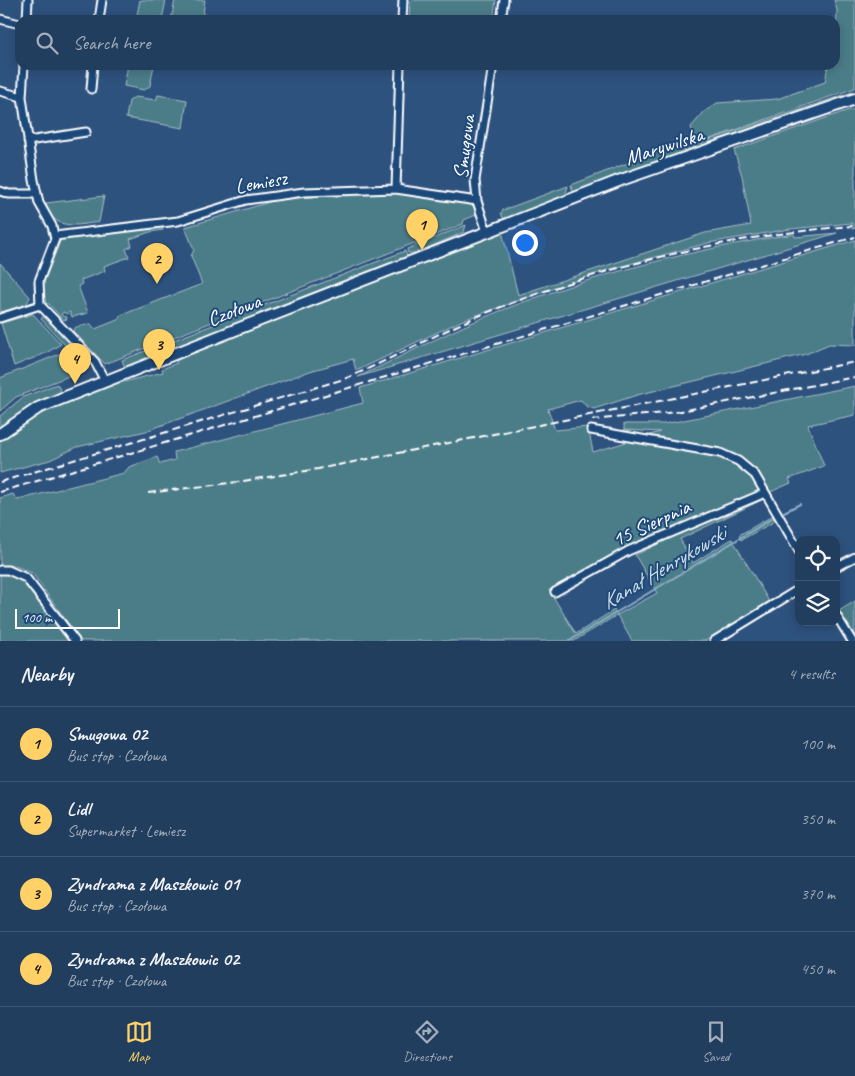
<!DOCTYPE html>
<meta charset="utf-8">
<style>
body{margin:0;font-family:Caveat,sans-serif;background:#2e4967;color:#f1f3f6}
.controls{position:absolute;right:15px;bottom:15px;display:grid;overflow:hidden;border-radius:10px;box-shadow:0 2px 12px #0003}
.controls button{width:45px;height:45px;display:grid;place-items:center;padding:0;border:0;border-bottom:1px solid #3f5773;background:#223e5e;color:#f1f3f6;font:25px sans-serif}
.scale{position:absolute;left:15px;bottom:12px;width:105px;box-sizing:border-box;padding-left:5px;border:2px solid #fff;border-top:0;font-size:14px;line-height:18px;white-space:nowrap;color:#fff;-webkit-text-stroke:4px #1f4a7a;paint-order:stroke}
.you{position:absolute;left:524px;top:242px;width:18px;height:18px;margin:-12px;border:4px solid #fff;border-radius:50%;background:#1a73e8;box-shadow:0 0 0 8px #1a73e833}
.badge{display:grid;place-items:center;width:32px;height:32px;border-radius:50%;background:#ffd166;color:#111;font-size:16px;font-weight:700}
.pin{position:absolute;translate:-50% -41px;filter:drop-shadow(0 1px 2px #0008)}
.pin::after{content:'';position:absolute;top:26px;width:18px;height:15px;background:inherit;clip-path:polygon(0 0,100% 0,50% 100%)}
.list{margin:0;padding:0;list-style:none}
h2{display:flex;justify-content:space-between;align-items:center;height:65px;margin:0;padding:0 20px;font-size:21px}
h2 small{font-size:16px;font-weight:400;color:#a2aebc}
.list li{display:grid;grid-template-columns:32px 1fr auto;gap:15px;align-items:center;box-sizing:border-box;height:75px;padding:0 20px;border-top:1px solid #3f5773}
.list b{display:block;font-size:19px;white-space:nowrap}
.list p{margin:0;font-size:16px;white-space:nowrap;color:#a2aebc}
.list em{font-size:16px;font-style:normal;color:#a2aebc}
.icon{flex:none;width:28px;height:28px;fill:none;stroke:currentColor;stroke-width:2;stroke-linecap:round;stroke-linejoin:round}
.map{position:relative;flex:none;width:855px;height:641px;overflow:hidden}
.search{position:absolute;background:#223e5e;box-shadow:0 2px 12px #0003;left:15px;right:15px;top:15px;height:55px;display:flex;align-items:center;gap:12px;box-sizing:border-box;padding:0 18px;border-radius:15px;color:#a2aebc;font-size:19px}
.sheet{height:365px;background:#223e5e}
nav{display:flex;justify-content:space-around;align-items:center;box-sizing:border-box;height:70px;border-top:1px solid #3f5773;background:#223e5e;font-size:14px;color:#a2aebc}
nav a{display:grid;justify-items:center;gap:2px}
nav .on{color:#ffd166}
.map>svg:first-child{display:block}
.green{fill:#4c7d89;stroke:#a6bec4}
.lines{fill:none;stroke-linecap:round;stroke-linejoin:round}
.stream{stroke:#8fafc7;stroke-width:2}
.street-casing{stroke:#fff;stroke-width:11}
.secondary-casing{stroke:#fff;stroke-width:14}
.street{stroke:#1f4a7a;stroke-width:7}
.secondary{stroke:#1f4a7a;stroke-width:10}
.rail{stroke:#fff;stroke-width:2;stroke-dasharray:8 4;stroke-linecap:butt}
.labels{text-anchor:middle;stroke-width:4;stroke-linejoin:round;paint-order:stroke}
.street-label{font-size:21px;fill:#fff;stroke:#1f4a7a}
.water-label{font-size:22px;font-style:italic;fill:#d0dee8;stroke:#1f4a7a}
</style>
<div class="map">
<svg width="855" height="641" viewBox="0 0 855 641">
<rect width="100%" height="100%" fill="#2e527e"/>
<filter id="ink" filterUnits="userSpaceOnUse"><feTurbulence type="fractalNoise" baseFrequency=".02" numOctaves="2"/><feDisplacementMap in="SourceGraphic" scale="10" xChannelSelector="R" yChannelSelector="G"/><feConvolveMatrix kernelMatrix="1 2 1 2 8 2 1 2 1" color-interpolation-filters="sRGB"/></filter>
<g filter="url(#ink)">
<path class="green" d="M140,0H166L162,20H136Z
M175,0H205L202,20H171Z
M410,0H496L493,20H409Z
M834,0H855V88L696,144L691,127L704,112L717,103L777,99L825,82L828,65H835L837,10Z
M128,65H154L150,86L144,90L124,86Z
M855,91L806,113L687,154L685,152L691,146Z
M158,95L187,100L183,128L126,118L129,101L135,97L156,100Z
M849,110H855V228L852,229V223L790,229L708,243L607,270L463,320L356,371L353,359L310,371L146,431L77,447L50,460L0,473V439L31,416L119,381L120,383L163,372L162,369L177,363L176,361L193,351L502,231L518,295L705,233L751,225L742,176L734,150Z
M672,146L687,147L679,158L574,195L571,185Z
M568,186L565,197L504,220L501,213L503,210Z
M397,192L473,203L476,215L464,220L463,224L105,364L73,331L76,327L91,324L95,329L120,319L119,316L202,284L191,256L194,250L185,227L280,199Z
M104,196L99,222C78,225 52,232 46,203Z
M466,225L464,232L416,253H408L407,249Z
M162,227L163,230L150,232L130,239L132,246L126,249L129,257L104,266L105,271L81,280L82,284L78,286L88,313L72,317L70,312L66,314L64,312L61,314L64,317L66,316L67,319L63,320L49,304L45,303L43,282L61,239Z
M837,233L358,377C405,355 451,330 500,311C595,274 694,249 794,234L795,237Z
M855,240V345L829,344L806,354L637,395L594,409L586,406L581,400L548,409L555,430L588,427L593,452L660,432L624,430V424H664L855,386V415L808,425L824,466L789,479L791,483L768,493L766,488L630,547L549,590L576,634L614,610L617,615L657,593L635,555L761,496L764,499L680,539L693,563L732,539L770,603L705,641H632L617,615L574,641H81L32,573L15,566H0V498L13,494L17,500L124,473L129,467L157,457L160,464L175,460L174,452L363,403L360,388Z
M405,251L407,256H417L125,368L122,360Z
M0,263L30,297L26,305L0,312Z
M33,314L61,344L46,353L14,366L1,323Z
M45,314L70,340L66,346L41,319Z
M67,351L78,362L89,368L16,397L0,411V378Z
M57,384L61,391L25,410L0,428V416L23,397Z
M774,515L777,520L741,540L739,535Z
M0,573L17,578L24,584L68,641H0Z
M855,601V637L839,611Z"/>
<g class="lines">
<path class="stream" d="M784,512L800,504
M569,641L773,518"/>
<g class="street-casing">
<path id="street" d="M0,19L20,24
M27,20L28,0
M99,20L102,0
M402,20L403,0
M501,20L504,0
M24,65L22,97L34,180L39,203L52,226L55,239L39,281L40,305L95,362L105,381
M91,89L93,65
M0,91L22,97
M28,141L86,132
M396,189L400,65
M0,191L9,194H37
M487,232L477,201L475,180L493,65
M55,236L178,221L246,200L304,192L396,189L477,201
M0,318L40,305
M591,430L720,453L738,461L755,475L799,551
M836,567L855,557
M0,570H8L26,578L75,641
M555,592L628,551L765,493
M836,615L852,641
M714,641L799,589"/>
</g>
<g class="secondary-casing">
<path id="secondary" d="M0,434L38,408L245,326L621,180L855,99"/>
</g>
<use href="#street" class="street"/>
<use href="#secondary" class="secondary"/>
<path class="rail" d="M592,420L676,412L855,377
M0,482L344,379C391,360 435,334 481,315C600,267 725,236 852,226
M0,492L855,237
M148,493L237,482L318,469L855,362"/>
</g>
</g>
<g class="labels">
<g class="street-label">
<text transform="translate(664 146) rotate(-18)" y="7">Marywilska</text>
<text transform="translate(464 147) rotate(-83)" y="7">Smugowa</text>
<text transform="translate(261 182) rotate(-10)" y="7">Lemiesz</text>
<text transform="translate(234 310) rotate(-21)" y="7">Czołowa</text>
<text transform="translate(651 523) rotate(-25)" y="7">15 Sierpnia</text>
</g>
<g class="water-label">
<text transform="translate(663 567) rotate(-31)" y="8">Kanał Henrykowski</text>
</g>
</g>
</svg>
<div class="controls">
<button><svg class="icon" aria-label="locate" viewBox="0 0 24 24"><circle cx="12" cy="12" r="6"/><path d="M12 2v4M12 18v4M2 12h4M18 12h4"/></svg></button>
<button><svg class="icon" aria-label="layers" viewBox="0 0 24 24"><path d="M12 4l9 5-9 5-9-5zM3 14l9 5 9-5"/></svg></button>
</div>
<div class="scale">100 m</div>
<div class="you"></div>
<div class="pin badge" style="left:422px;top:250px">1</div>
<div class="pin badge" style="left:157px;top:284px">2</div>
<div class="pin badge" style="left:159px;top:370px">3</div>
<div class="pin badge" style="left:75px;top:384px">4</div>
<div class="search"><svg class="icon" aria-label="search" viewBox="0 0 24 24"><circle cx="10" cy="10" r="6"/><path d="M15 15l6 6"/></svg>Search here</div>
</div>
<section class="sheet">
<h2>Nearby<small>4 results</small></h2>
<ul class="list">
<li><span class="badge">1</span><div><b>Smugowa 02</b><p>Bus stop · Czołowa</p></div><em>100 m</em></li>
<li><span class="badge">2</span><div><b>Lidl</b><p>Supermarket · Lemiesz</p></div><em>350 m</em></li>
<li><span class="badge">3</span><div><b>Zyndrama z Maszkowic 01</b><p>Bus stop · Czołowa</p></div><em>370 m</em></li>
<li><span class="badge">4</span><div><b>Zyndrama z Maszkowic 02</b><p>Bus stop · Czołowa</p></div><em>450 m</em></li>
</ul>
</section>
<nav>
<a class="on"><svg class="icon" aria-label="map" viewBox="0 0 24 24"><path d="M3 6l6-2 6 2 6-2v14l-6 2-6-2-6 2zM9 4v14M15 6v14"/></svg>Map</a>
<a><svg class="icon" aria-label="directions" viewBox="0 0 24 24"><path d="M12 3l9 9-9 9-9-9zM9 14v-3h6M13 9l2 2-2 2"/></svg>Directions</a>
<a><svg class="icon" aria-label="saved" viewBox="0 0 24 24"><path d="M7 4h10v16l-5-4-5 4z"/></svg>Saved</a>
</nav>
